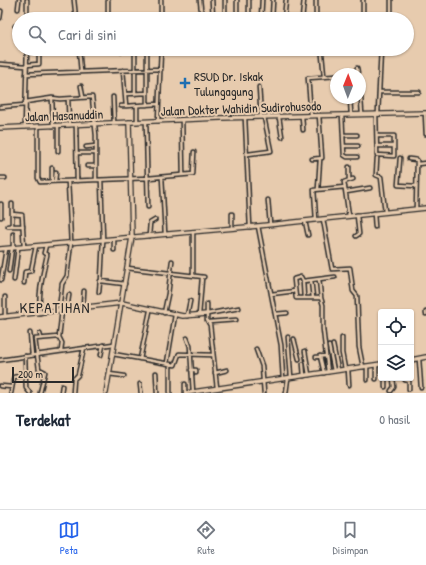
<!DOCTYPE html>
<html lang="id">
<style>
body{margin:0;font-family:"Patrick Hand",sans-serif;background:#f6f6f7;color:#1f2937}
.controls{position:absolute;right:12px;bottom:12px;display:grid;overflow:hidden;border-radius:4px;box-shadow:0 1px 3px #0004}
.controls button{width:36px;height:36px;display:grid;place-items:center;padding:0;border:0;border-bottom:1px solid #e0e1e3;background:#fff;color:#1f2937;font:20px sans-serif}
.compass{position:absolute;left:330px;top:68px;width:36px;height:36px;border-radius:50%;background:#fff;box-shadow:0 1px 3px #0004;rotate:1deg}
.scale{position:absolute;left:12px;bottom:10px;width:62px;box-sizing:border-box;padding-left:4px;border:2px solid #2b2b2b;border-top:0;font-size:11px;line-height:14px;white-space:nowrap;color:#2b2b2b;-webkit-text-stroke:3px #e7cbae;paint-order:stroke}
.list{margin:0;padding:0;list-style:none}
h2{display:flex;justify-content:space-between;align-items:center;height:52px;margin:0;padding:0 16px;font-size:17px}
h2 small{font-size:13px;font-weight:400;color:#747a83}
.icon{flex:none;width:22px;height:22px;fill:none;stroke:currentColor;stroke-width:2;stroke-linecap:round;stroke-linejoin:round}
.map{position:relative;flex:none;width:426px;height:393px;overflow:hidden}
.search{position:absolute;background:#fff;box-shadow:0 1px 3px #0004;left:12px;right:12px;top:12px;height:44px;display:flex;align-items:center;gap:10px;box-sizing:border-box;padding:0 14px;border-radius:22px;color:#747a83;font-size:15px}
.sheet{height:116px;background:#fff}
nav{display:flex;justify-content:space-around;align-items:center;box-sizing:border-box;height:56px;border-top:1px solid #e0e1e3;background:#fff;font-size:11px;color:#747a83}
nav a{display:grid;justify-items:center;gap:2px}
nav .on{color:#2563eb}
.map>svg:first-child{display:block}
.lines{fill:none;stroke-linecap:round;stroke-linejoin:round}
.street-casing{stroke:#2b2b2b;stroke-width:5.5}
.secondary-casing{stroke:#2b2b2b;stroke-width:6}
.street{stroke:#e7cbae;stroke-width:2.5}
.secondary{stroke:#e7cbae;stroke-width:3.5}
.poi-dot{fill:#1f6fb2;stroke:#e7cbae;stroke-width:1.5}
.labels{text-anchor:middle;stroke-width:4;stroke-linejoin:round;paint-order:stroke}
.poi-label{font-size:13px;fill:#2b2b2b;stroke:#e7cbae;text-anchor:start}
.street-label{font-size:13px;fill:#2b2b2b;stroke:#e7cbae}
.quarter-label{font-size:15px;letter-spacing:1px;fill:#2b2b2b;stroke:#e7cbae}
</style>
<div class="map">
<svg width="426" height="393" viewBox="0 0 426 393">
<rect width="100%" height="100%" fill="#e7cbae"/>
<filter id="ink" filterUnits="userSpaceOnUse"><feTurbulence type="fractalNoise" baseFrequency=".025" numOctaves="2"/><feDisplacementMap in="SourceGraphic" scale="8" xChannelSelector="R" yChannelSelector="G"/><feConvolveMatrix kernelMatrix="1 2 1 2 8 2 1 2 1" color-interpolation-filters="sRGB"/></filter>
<g filter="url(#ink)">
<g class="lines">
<g class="street-casing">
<path id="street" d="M27,0V19
M74,0L76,19
M108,0V12
M161,0V19
M200,0L202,19
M212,0L213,19
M249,0V19
M363,0V19
M391,0V19
M18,9L19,0
M316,17V0
M0,18L1,11
M225,19V0
M237,19V0
M261,19L262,0
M272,19L273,0
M284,19L286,0
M302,19L304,0
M15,26L19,27
M50,49V52
M79,49L81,72
M122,49V51
M135,49V94
M147,49V105
M322,55L324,76
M0,64L26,66
M26,65L39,64V54
M357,68L358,74
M123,70L126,106L158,104
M26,74L161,69
M360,84L362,114
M81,86L83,97
M259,87L261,117
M380,92H419
M125,94L147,93
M113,97L114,123
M52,98L53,126
M350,98L351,114
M68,99L69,125
M25,102L52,98L60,99L92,97L96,135V180
M121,106H126
M137,106V122
M0,107L25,105
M378,113L381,49
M425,113L426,134
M376,114L377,155L394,156V146H377
M311,115L308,78L336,76
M342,115L344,155L347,157H357
M302,116L303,130
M279,117L282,137
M245,118L250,227
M182,120L183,175
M158,121L161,49
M146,122L148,207
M76,125L77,181
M38,126V178L40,182L148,178L193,174L194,152
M25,127L27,49
M344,135H357
M377,136H394V146
M344,146H358
M86,147L96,146
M58,151V126
M77,153H96
M248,154L271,151L264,117
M377,158L376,175L381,177L385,212
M400,158L398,185L416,186
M312,159L322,158L319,115
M409,159L417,160V164
M87,166H96
M349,167V180
M162,177L165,234
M0,178H5
M101,180L103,240L101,281L125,284
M52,181V168
M55,181L56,172
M318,189L320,159
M346,192L370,188
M268,200L270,224
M12,204V226
M416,209L417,164L426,163
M374,213L375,227
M12,214L22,215L24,247
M349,216L344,182L353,179
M1,217V204
M316,219L314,190L345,187
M323,219L332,269L350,268L353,291L357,296L359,347L363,367
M305,221L308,235
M8,226H23
M258,226L281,345L283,379
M232,228V214
M193,232V275
M149,236L150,223L155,220
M356,236L359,234L357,215
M13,248V234
M114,250V239
M127,268L204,277
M9,271L12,248
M319,279L321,298H296L294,279L301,277L303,281L335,277
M1,280L6,249
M14,280L18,248
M311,280L313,298
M303,281L304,298
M24,283L25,272L31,271L36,246
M99,292L100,281H101
M271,294L295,291
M5,297V317
M321,298L323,305V329L328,372
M207,304V320L210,325L217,388
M83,307L84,291
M67,309L69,295
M59,310L62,284L67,276L71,243L68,181
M426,312V314
M40,313C38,292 43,274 47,255L44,253L46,245
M164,313L168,294L172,261
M207,314L239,308
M275,314L287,313
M199,315L202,278
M187,316L190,301
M209,322L236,320
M30,333L32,355
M40,334L41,338
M288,337L291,377
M187,338L190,346L193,392
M342,338V353L345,369
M294,339L299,359
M333,345L338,370
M329,346L334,371
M256,349L262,366L264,393
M61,351L62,343L59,337L62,310
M305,351L309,375
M113,354L175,365L179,354L213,355
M101,355L103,345
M25,356L26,388L30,393
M320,356L324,373
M316,357L325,356
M140,359L150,311
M419,359L421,387
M0,360L114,344
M167,363L175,315
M303,364L304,376
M376,365V379
M367,366V380
M348,369L349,385
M191,370H196V373
M156,373L157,393
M215,373L227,370
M109,374L124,376
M385,378V387
M404,378L405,380L409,381V389
M140,384L141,393
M185,384V393
M0,386L12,387
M391,391L394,387L393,378
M11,393L14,377L26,375
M40,393L45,372L39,369L35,339L59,337
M61,393L62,386
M73,393L74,379L78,375L84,348
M170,393V364
M286,393L288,378"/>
</g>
<g class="secondary-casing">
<path id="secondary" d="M0,128L220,118L426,113
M0,249L258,226L426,208
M0,317L122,303L183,316L207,314
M411,360L426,357
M106,393L132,237L129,122
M186,393L381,364"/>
</g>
<use href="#street" class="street"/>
<use href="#secondary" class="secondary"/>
</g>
</g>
<path class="poi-dot" d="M183 77h4v4h4v4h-4v4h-4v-4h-4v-4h4z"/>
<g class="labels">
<g class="poi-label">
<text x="194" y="81">RSUD Dr. Iskak<tspan x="194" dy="15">Tulungagung</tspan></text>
</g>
<g class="street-label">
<text transform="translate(241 108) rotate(-2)" y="5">Jalan Dokter Wahidin Sudirohusodo</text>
<text transform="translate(64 115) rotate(-2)" y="5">Jalan Hasanuddin</text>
</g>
<g class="quarter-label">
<text x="55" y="313">KEPATIHAN</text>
</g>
</g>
</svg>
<div class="controls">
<button><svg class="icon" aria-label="locate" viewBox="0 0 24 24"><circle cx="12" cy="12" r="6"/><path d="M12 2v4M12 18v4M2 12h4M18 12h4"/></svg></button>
<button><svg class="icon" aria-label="layers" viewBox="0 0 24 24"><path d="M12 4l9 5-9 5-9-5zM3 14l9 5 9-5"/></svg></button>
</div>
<svg class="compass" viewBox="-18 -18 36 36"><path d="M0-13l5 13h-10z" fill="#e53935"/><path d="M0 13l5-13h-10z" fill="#747a83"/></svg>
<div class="scale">200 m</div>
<div class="search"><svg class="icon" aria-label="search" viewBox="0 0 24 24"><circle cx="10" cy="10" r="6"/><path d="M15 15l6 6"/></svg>Cari di sini</div>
</div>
<section class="sheet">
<h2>Terdekat<small>0 hasil</small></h2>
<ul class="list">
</ul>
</section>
<nav>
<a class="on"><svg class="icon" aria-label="map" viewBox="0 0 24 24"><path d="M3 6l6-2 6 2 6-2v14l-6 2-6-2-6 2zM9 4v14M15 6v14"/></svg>Peta</a>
<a><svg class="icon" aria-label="directions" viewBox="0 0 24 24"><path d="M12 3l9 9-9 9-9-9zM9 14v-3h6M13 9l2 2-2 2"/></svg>Rute</a>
<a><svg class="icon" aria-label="saved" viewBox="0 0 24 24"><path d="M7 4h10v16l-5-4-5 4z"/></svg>Disimpan</a>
</nav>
